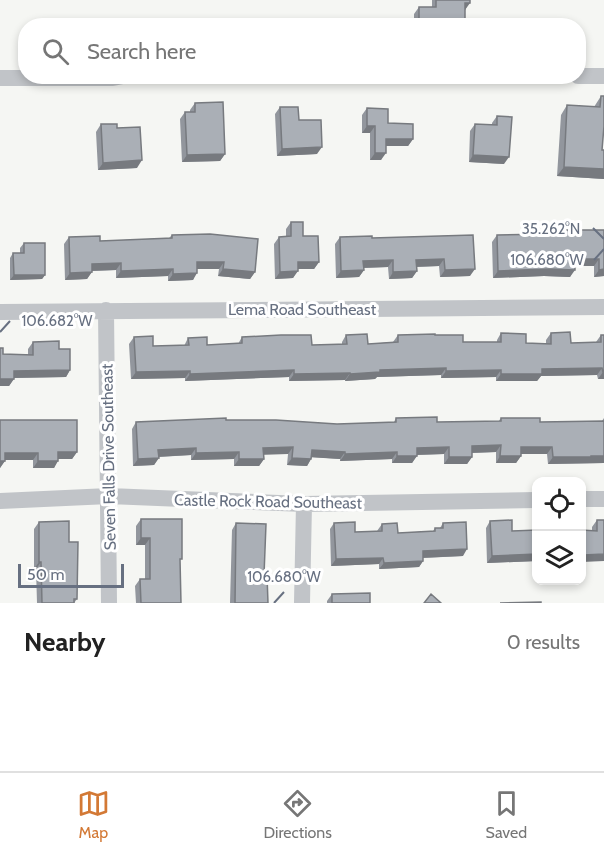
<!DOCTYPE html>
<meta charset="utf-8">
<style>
body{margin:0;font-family:Cabin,sans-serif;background:#f6f6f6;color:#222}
.controls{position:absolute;right:18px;bottom:18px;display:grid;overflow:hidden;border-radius:12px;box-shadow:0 3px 9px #0003}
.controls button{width:54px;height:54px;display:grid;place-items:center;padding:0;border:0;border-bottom:2px solid #e0e0e0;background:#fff;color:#222;font:30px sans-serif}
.scale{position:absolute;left:18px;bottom:15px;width:106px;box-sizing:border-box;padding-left:6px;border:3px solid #677081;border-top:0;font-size:16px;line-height:21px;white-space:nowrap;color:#677081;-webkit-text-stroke:4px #fff;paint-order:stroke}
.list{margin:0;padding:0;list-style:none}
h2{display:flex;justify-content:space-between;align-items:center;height:78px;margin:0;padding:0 24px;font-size:26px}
h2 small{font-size:20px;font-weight:400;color:#767676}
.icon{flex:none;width:33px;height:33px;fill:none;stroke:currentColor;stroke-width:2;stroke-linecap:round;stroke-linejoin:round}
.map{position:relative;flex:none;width:604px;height:603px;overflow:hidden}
.search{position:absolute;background:#fff;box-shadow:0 3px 9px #0003;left:18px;right:18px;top:18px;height:66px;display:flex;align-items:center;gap:15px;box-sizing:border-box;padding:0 21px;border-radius:24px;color:#767676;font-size:22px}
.sheet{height:168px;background:#fff}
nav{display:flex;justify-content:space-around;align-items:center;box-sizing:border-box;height:84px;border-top:2px solid #e0e0e0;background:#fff;font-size:16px;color:#767676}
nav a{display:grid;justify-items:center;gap:3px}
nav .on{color:#d37935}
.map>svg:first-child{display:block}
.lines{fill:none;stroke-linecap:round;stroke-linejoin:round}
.street{stroke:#c1c4c8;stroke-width:16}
.wall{fill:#92969d}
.shaded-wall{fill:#777a7f}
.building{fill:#aaafb6;stroke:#777a7f;stroke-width:1.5}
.ticks{fill:none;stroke:#677081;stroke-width:2}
.labels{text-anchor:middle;stroke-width:6;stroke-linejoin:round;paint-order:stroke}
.street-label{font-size:16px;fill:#677081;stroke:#fff}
.ticks-label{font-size:15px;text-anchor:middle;fill:#677081;stroke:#fff;stroke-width:6;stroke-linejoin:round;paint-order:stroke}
</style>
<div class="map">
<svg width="604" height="603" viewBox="0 0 604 603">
<rect width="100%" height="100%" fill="#f5f6f3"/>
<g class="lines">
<path class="street" d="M280,76H402
M578,76H604
M0,78H113L123,76
M106,310L109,603
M0,312L604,307
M582,499H604
M0,501L109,496L304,504L536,500
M302,603L304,504"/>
</g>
<path class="wall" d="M432,0H470L465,10V23L463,26H414V14L419,7H432Z
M601,96L603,135L602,150H604V179L557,176L561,115L567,105L594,107Z
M195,103L225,154L220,161L182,162L180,119L185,112H190V110Z
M280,107L299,120L317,154L277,156L275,114Z
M367,108L388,123L413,139L408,146H386L381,160H370V133H362V115Z
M497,116L504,164L469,162L470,131L475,124L492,125V123Z
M101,124L117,128L137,168L98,170L96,132Z
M291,222L303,236L319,262L314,269H298L293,278L275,279L274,244L279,237H286V229Z
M549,230H604V276L594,277V266H575L570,277L544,276L493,278L492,242L497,235L546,234Z
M172,235L255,272L250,279L218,276L219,269H197L193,280L168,281V276L116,278V270L92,271L87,279L65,280L64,244L69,237L100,241L169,238Z
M473,235L470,276L440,277L439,266L416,267L417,271L412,278L389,279L388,267L364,268V270L359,277L336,278L335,244L340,237L372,238Z
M24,243L45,275L42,279L10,280V258L13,253H20V248Z
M501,333L526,343H546V340L551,333L571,343L596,342L601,335H604V379H598L597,375L541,376L537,381H496V377L441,378V375L377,377L375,379L345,381V380L289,381V377L185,381V378L131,379L129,344L134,337L153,346H184L188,338L207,345L238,344L242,337L312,345L342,344V342L346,335L368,344L393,342L398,335H435L463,342H497V340Z
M33,342L59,349L70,370L66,377L14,378L9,386L3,354L28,355V349Z
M396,418L437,422H498L501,418L540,422L602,421L604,418V463L548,464L547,454H521V456L516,463H496V452L472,453V457L467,464H444V454L417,455L412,463H392V459L340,461V459L312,457L311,459L307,466L287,465L288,454H263L264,459L259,466H234V459L191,460V455L159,457L154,465L133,466L132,429L136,422L226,420L337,424L394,422Z
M0,420L77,452L72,459H58L54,468H33V460H5L0,468Z
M141,519L180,561L181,603H136L135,586L140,579H145V545H136V526Z
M597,520H604L582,562V530H592V527Z
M490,521L512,531L537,530V561L487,563L486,528Z
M39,522L69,542L77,599L74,603H37L36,569H34V529Z
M236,523L264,575L268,603H230L232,530Z
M334,523L355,532L377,531L382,524L398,533L433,531L435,528H440L443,523L463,556L423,558V561L419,567L379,569V564L331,566L330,529Z
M332,594L370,603H327V601Z"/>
<path class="shaded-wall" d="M465,3H470L465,10H460Z
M419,23H465L463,26H417Z
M367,126H375L370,133H362Z
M386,139H413L408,146H381Z
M322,147L317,154L277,156L282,149Z
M375,153H386L381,160H370Z
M225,154L220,161L182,162L187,155Z
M473,155L509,157L504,164L469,162Z
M142,160L137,168L98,170L103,163Z
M564,167L604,169V179L557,176Z
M444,259L439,266L411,267L416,260Z
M575,259H599L594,266H570Z
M393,260L388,267L358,268L363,261Z
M197,262H224L219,269H192Z
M298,262H319L314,269H293Z
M121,263L116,270L87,271L92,264Z
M173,269L168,276L116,278L121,271Z
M223,269L255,272L250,279L218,276Z
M475,269L470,276L440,277L445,270Z
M549,269L575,270L570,277L544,276L493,278L498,271Z
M604,269V276L594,277L599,270Z
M364,270L359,277L336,278L341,271Z
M298,271L293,278L275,279L280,272Z
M417,271L412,278L389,279L393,272Z
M92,272L87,279L65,280L70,273Z
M197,273L193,280L168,281L173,274Z
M14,275H45L42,279L10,280Z
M446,368L441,375L377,377L375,379L345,381L350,374L380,370Z
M602,368L597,375L541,376L537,381H496L501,374L542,369Z
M70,370L66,377L9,378L14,371Z
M294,370L289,377L185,381L190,374Z
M501,370L496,377L441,378L446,371Z
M190,371L185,378L131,379L136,372Z
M603,372H604V379H598Z
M350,373L345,380L289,381L294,374Z
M0,379H14L9,386H0Z
M501,445L496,452L467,453L472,446Z
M293,447L288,454L258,455L263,448Z
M449,447L444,454L412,455L417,448Z
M521,447H552L547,454H516Z
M196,448L191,455L154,457L158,450Z
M312,450L345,452L340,459L307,457Z
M58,452H77L72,459H53Z
M239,452L234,459L191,460L196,453Z
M397,452L392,459L340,461L345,454Z
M5,453H38L33,460H0Z
M397,456H417L412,463H392Z
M500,456H521L516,463H496Z
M604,456V463L548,464L553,457Z
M449,457H472L467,464H444Z
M159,458L154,465L133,466L138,459Z
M292,458L311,459L307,466L287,465Z
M239,459H264L259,466H234Z
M0,461H5L0,468Z
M38,461H58L54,468H33Z
M141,538H150L145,545H136Z
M467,549L463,556L418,558L423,551Z
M537,554V561L487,563L492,556Z
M604,554V561L582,562V558L584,555Z
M383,558L379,564L331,566L336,559Z
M423,561L419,567L379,569L384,563Z
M39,562H41L36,569H34Z"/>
<path class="building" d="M436,0H470V3H465V23H419V7H436Z
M601,96H604V126L602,150H604V169L564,167L567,105L600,107Z
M223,102L225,154L187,155L185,112H195V103Z
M280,107H298L299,120H321L322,147L282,149Z
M367,108L388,109V123L413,124V139H386V153H375V126H367Z
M497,116L512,117L509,157L473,155L475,124L497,125Z
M101,124H117V128L140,127L142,160L103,163Z
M291,222H303V236H318L319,262H298V271L280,272L279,237L291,236Z
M549,230H604V269L599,270V259H575V270L549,269L498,271L497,235L549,234Z
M210,234L258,239L255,272L223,269L224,262H197V273L173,274V269L121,271V263L92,264V272L70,273L69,237L100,236V241L172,238V235Z
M473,235L475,269L445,270L444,259L416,260L417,271L393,272V260L363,261L364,270L341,271L340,237L372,236V238Z
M24,243H45V275H14L13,253H24Z
M570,332L571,343L601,342V335H604V372H603L602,368L542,369V374H501V370L446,371V368L380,370V372L350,374V373L294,374V370L190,374V371L136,372L134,337L153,336V346L189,345L188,338L207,337V345L242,343V337L281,335H311L312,345L347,344L346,335L367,334L368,344L398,342V335L435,334V335H463V342H501V333L526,334V343L551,344V333Z
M59,341V349H70V370L14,371V379H0V348H3V354L33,355V342Z
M437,417V422L501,421V418H540V422L604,421V456H591V457H553L552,447H521V456H500L501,445L472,446V457H449V447L417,448V456H397V452L345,454V452L312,450L311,459L292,458L293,447L263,448L264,459H239V452L196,453V448L158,450L159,458L138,459L136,422L226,418V420H276L337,424L396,422V418Z
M0,420H77V452H58V461H38V453H5V461H0Z
M141,519H182V559H180L181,603H141L140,579H150V538H141Z
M512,520V531L537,530V554L492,556L490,521Z
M597,520H604V554L584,555V559H582V530L597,531Z
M69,521V542H78L77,599H74V603H42L41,562H39V522Z
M355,522V532L382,531V524L397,523L398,533L435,531V528H443V523L466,522L467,549L423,551V561L384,563L383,558L336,559L334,523Z
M236,523L266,524L264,575H267L268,603H235Z
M370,593V603H332V594Z
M431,594L441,603H424Z
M541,602V603H500Z"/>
<path class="ticks" d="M593,228L604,239M594,260L604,249M0,332L10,321M274,603L284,592"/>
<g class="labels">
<g class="street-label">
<text x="302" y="315">Lema Road Southeast</text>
<text transform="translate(108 457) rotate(-91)" y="6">Seven Falls Drive Southeast</text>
<text transform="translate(268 501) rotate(1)" y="6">Castle Rock Road Southeast</text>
</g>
</g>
<g class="ticks-label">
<text x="551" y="234">35.262°N</text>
<text x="547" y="265">106.680°W</text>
<text x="57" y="326">106.682°W</text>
<text x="284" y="582">106.680°W</text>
</g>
</svg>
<div class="controls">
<button><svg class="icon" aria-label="locate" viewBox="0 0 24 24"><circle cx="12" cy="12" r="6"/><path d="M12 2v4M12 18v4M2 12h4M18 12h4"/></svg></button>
<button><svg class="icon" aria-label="layers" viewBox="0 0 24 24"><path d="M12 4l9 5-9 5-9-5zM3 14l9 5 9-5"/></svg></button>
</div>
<div class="scale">50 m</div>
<div class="search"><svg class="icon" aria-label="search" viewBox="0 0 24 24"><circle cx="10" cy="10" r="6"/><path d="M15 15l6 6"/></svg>Search here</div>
</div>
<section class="sheet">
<h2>Nearby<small>0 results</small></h2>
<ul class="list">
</ul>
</section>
<nav>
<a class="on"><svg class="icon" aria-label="map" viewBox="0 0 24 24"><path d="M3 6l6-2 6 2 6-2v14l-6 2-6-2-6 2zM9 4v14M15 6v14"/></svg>Map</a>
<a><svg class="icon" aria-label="directions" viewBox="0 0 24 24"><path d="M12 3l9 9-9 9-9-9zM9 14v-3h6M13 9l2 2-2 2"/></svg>Directions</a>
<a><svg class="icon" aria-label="saved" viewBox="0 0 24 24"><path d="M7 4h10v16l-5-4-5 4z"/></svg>Saved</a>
</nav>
